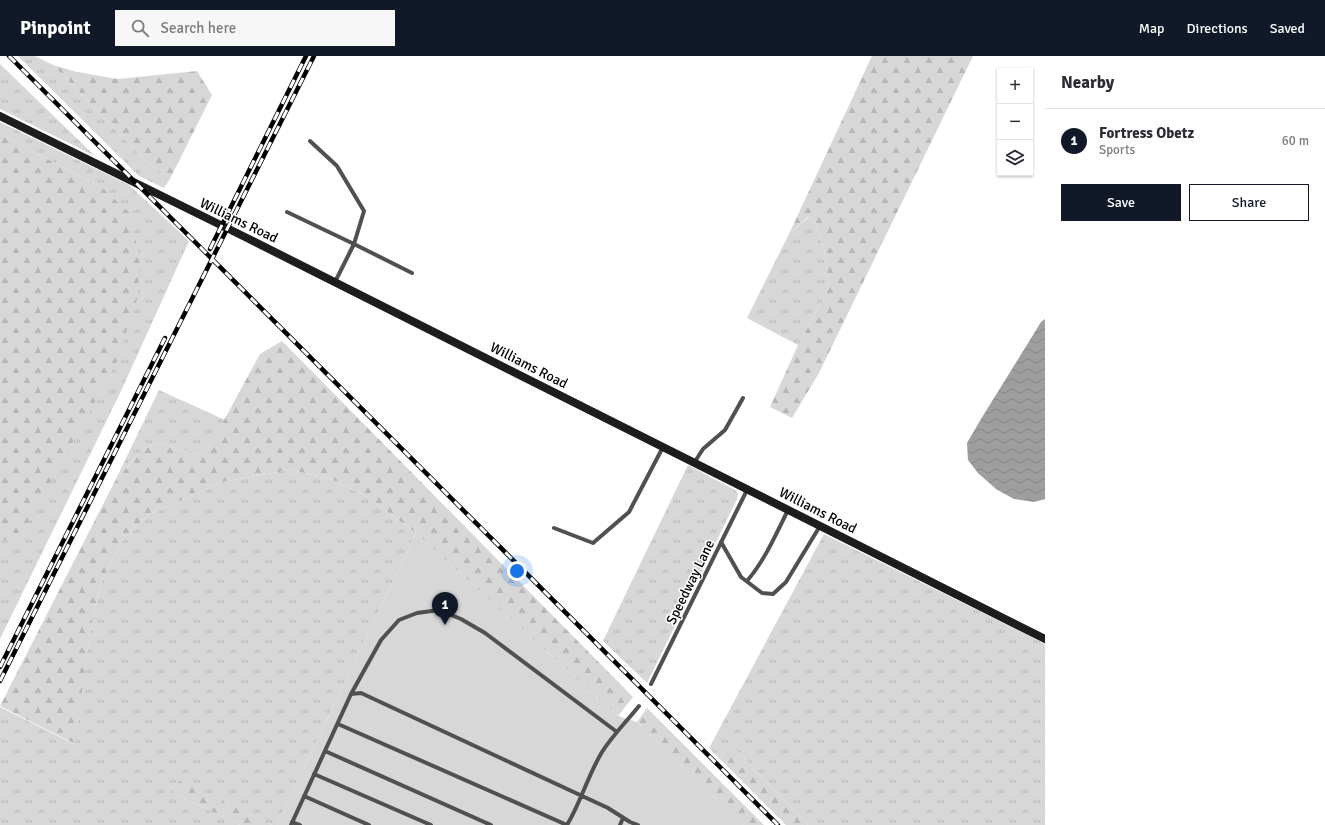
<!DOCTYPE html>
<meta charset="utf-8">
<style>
body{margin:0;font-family:Signika,sans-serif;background:#f7f7f7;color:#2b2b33}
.controls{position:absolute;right:12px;top:12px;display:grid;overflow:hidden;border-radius:0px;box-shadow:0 1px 3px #0004}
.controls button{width:36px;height:36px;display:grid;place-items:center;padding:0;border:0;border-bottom:1px solid #e1e1e2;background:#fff;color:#2b2b33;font:20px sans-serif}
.you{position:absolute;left:517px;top:515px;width:14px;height:14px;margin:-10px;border:3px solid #fff;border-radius:50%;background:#1a73e8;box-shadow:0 0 0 6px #1a73e833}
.badge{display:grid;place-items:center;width:26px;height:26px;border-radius:50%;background:#111827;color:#fff;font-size:13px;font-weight:700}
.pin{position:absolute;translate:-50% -33px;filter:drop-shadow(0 1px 2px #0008)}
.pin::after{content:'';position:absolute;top:21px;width:14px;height:12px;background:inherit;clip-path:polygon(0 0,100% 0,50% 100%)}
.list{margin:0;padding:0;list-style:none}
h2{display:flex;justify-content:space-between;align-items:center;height:52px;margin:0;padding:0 16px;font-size:17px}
h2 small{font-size:13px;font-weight:400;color:#7c7c81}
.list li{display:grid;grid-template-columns:26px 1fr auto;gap:12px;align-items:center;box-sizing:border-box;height:64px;padding:0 16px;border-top:1px solid #e1e1e2}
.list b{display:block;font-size:15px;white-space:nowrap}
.list p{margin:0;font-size:13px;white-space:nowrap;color:#7c7c81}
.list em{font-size:13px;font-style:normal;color:#7c7c81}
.actions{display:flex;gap:8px;padding:12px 16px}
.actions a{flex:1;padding:9px 0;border:1px solid #111827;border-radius:0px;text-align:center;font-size:14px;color:#111827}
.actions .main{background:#111827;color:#fff}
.icon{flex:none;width:22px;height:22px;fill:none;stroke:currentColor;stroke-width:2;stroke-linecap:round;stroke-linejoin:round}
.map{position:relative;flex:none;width:1045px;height:769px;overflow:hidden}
header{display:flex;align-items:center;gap:24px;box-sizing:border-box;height:56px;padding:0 20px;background:#111827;color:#fff}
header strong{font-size:19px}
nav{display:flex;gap:22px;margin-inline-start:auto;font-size:14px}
.search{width:280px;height:36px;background:#f7f7f7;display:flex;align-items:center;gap:10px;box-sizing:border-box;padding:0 14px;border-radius:0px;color:#7c7c81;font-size:15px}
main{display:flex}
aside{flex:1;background:#fff}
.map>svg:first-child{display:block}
.grass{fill:url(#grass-tufts)}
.forest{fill:url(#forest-firs)}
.pitch{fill:#d7d7d7}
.water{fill:url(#water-waves)}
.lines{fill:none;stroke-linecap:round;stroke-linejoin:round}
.service{stroke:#505050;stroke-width:4}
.secondary{stroke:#1d1d1d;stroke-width:8}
.rail-casing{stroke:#000;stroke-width:4.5}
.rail{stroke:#fff;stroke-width:3;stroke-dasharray:9;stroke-linecap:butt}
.labels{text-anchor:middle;stroke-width:3;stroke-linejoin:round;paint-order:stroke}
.street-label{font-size:14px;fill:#000;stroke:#fff}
</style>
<header>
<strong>Pinpoint</strong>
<div class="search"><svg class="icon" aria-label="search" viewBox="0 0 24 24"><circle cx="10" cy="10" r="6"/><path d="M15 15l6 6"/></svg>Search here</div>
<nav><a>Map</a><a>Directions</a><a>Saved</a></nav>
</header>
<main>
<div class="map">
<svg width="1045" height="769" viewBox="0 0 1045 769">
<defs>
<pattern id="grass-tufts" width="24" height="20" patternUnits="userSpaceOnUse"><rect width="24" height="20" fill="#d7d7d7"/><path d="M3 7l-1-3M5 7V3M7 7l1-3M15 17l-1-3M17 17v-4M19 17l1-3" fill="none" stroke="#b7b7b7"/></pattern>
<pattern id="forest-firs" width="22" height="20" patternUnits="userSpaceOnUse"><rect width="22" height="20" fill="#d7d7d7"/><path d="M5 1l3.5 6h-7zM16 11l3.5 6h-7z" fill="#b7b7b7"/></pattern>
<pattern id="water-waves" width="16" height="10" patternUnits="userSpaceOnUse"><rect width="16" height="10" fill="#9e9e9e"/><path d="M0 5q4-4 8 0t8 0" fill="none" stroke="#868686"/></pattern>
</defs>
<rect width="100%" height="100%" fill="#fff"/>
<path class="grass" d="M18,0H35L53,9L148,107L170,123L164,132L139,120Z
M0,8L95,100L0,53Z
M0,66L129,129L189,185L122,333L0,583V483L18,486L102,132L0,78Z
M809,161L814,162L824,194L829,231L798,289L747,262L789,178Z
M159,334L225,364L210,390L199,399L158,387L143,393L115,425Z
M688,409L735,434L738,438L737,443L647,627L603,585Z
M290,414L329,422L364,439L416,477L277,769H272L177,725L171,736L240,769H0V651L74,688L90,575L100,529L123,483L148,459L222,426Z
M824,478L1045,588V769H808L731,689L719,702L709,692Z"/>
<path class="forest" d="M872,0H973L819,317L792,362L770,351L798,289L829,231L824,194L814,162L808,161L789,178Z
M53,9L77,16L118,23L197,15L212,39L170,123L148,107Z
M0,78L102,132L131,158L140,208L137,243L116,307L18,487L0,483Z
M282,285L633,641L618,660L416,477L364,439L329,422L290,414L222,426L148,459L123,483L100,529L90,575L75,688L0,650L115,425L143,393L158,387L199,399L210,390L260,298Z
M647,652L764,769H743L637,666Z
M731,689L808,769H786L719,702Z
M177,724L272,769H240L171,736Z"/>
<path class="pitch" d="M416,477L618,660L637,666L743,769H277Z"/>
<path class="water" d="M1045,263V443L1034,446L1014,443L996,433L978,417L968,404L967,387L981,363L1041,266Z"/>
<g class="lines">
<path class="service" d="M310,85L337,110L364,155L354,188L412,217
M287,156L354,188L335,226
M694,407L703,393L725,374L743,342
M554,472L593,487L629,456L663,391
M721,486L741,521L762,537L773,538L786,526L820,470
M747,525C765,504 776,478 788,454
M651,628L747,434
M351,638L381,584L399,564L417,557L439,554L461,563L485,577L617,676
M338,668L567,769
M325,695L491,769
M314,718L431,769
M304,740L369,769
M292,766L300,769
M291,769L351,638L361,637L608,752L630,766L638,769
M567,769C581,746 588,719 602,696C612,680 627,665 639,650
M620,769L623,762"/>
<path class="secondary" d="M0,60L249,183L1045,583"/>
<g class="rail-casing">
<path id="rail" d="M9,0L778,769
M210,193L306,0
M0,611L165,282
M0,625L314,0"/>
</g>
<use href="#rail" class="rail"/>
</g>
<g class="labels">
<g class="street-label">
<text transform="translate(239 164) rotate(26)" y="5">Williams Road</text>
<text transform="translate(529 309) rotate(27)" y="5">Williams Road</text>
<text transform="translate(818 454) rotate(27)" y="5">Williams Road</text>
<text transform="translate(690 526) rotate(-64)" y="5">Speedway Lane</text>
</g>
</g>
</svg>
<div class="controls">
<button>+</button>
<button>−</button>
<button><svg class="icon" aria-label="layers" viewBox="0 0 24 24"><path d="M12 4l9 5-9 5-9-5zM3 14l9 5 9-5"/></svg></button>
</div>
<div class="you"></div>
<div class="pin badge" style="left:445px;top:569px">1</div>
</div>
<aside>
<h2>Nearby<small></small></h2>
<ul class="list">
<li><span class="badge">1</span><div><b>Fortress Obetz</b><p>Sports</p></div><em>60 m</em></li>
</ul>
<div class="actions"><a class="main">Save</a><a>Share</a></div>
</aside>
</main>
